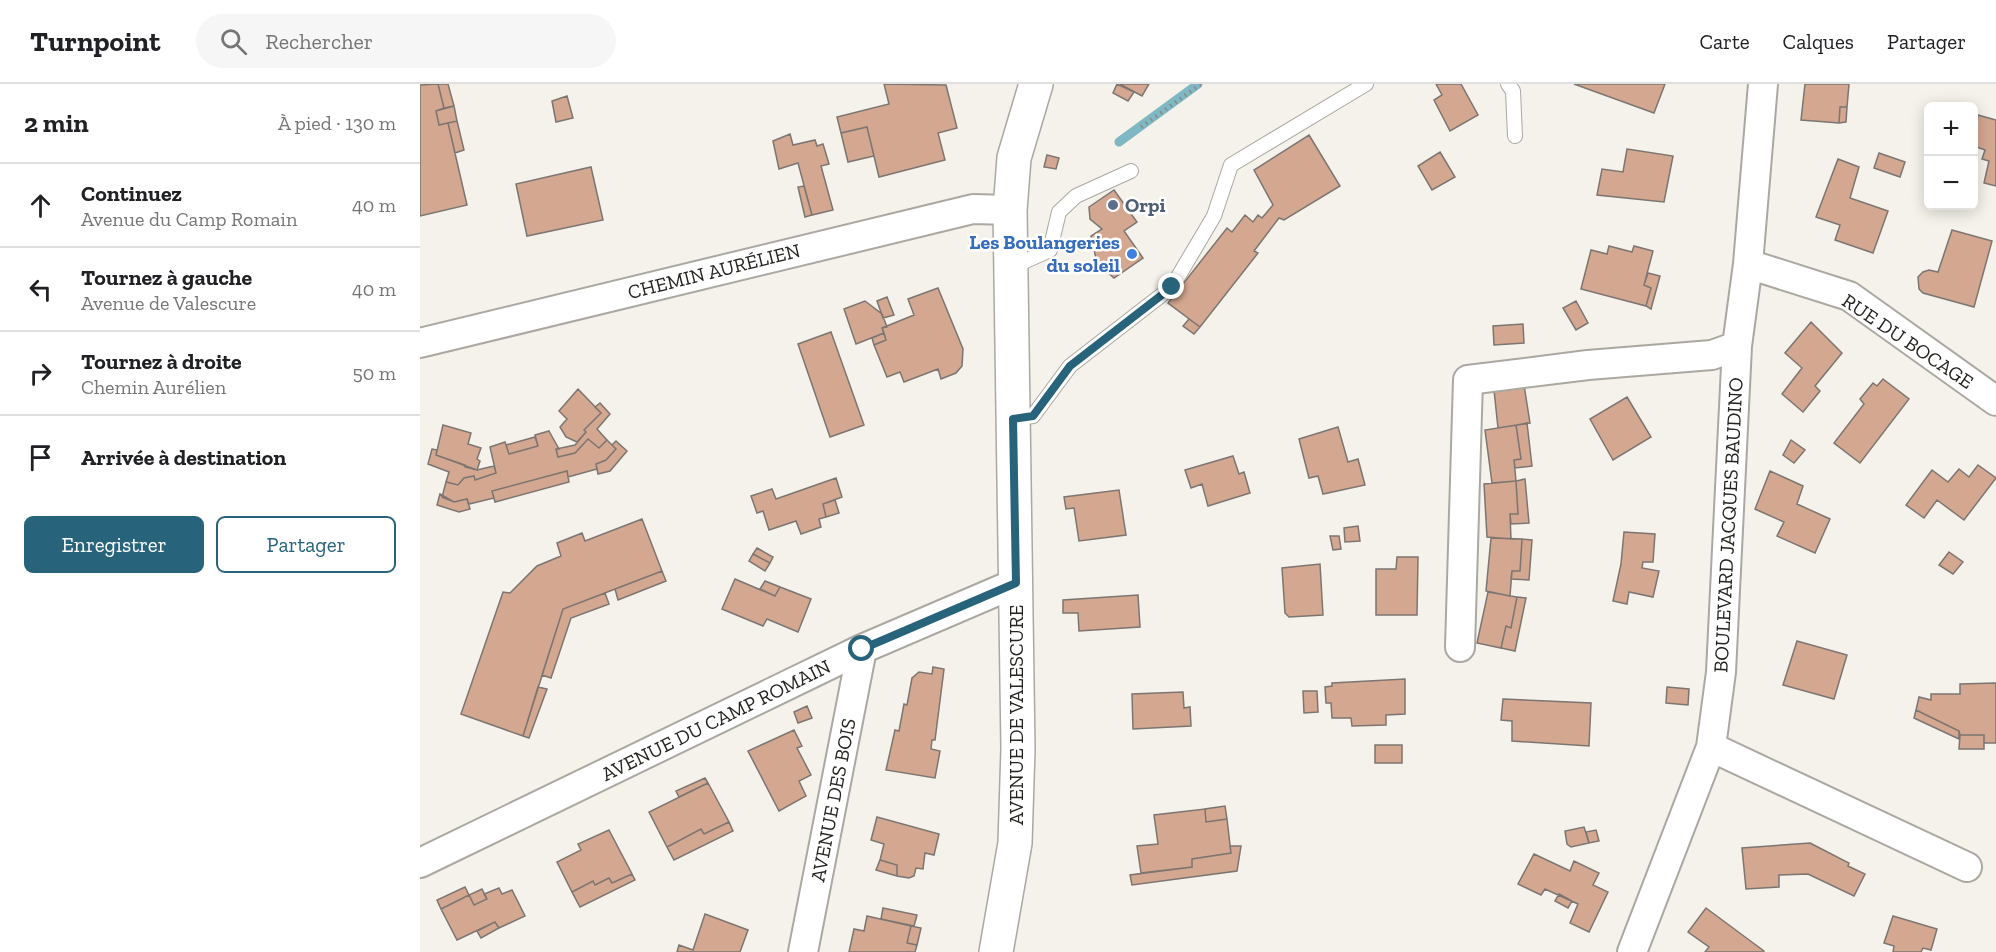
<!DOCTYPE html>
<html lang="fr">
<meta charset="utf-8">
<style>
body{margin:0;font-family:"Zilla Slab",serif;background:#f6f6f6;color:#202124}
.controls{position:absolute;right:18px;top:18px;display:grid;overflow:hidden;border-radius:9px;box-shadow:0 3px 15px #0003}
.controls button{width:54px;height:54px;display:grid;place-items:center;padding:0;border:0;border-bottom:2px solid #e0e0e0;background:#fff;color:#202124;font:30px sans-serif}
.stop{position:absolute;width:18px;height:18px;margin:-14px;border:4px solid #27647b;border-radius:50%;background:#fff}
.stop.end{background:#27647b;border-color:#fff;box-shadow:0 2px 6px #0008}
.list{margin:0;padding:0;list-style:none}
h2{display:flex;justify-content:space-between;align-items:center;height:78px;margin:0;padding:0 24px;font-size:26px}
h2 small{font-size:20px;font-weight:400;color:#757577}
.list li{display:grid;grid-template-columns:39px 1fr auto;gap:18px;align-items:center;box-sizing:border-box;height:84px;padding:0 24px;border-top:2px solid #e0e0e0}
.list b{display:block;font-size:22px;white-space:nowrap}
.list p{margin:0;font-size:20px;white-space:nowrap;color:#757577}
.list em{font-size:20px;font-style:normal;color:#757577}
.actions{display:flex;gap:12px;padding:18px 24px}
.actions a{flex:1;padding:14px 0;border:2px solid #27647b;border-radius:9px;text-align:center;font-size:21px;color:#27647b}
.actions .main{background:#27647b;color:#fff}
.icon{flex:none;width:33px;height:33px;fill:none;stroke:currentColor;stroke-width:2;stroke-linecap:round;stroke-linejoin:round}
.map{position:relative;flex:none;width:1576px;height:868px;overflow:hidden}
header{display:flex;align-items:center;gap:36px;box-sizing:border-box;height:84px;padding:0 30px;background:#fff;border-bottom:2px solid #e0e0e0}
header strong{font-size:28px}
nav{display:flex;gap:33px;margin-inline-start:auto;font-size:21px}
.search{width:420px;height:54px;background:#f6f6f6;display:flex;align-items:center;gap:15px;box-sizing:border-box;padding:0 21px;border-radius:33px;color:#757577;font-size:22px}
main{display:flex}
aside{flex:1;background:#fff}
.map>svg:first-child{display:block}
.lines{fill:none;stroke-linecap:round;stroke-linejoin:round}
.stream{stroke:#7eb8c4;stroke-width:9}
.building{fill:#d4a790;stroke:#7c7571;stroke-width:1.5}
.lane-casing{stroke:#aaa8a1;stroke-width:16}
.street-casing{stroke:#aaa8a1;stroke-width:32}
.secondary-casing{stroke:#aaa8a1;stroke-width:36}
.path{stroke:#8b8984;stroke-width:4;stroke-dasharray:1.5 4.5;stroke-linecap:butt}
.lane{stroke:#fff;stroke-width:14}
.street{stroke:#fff;stroke-width:28}
.secondary{stroke:#fff;stroke-width:33}
.route{stroke:#27647b;stroke-width:8}
.service-dot{fill:#5c6f8a;stroke:#fff;stroke-width:2}
.shop-dot{fill:#3f7fe0;stroke:#fff;stroke-width:2}
.labels{text-anchor:middle;stroke-width:5;stroke-linejoin:round;paint-order:stroke}
.service-label{font-size:20px;font-weight:bold;fill:#4e5e75;stroke:#fff;text-anchor:start}
.shop-label{font-size:20px;font-weight:bold;fill:#366cbe;stroke:#fff;text-anchor:end}
.street-label{font-size:20px;fill:#242320;stroke:#fff}
</style>
<header>
<strong>Turnpoint</strong>
<div class="search"><svg class="icon" aria-label="search" viewBox="0 0 24 24"><circle cx="10" cy="10" r="6"/><path d="M15 15l6 6"/></svg>Rechercher</div>
<nav><a>Carte</a><a>Calques</a><a>Partager</a></nav>
</header>
<main>
<aside>
<h2>2 min<small>À pied · 130 m</small></h2>
<ul class="list">
<li><svg class="icon" aria-label="ahead" viewBox="0 0 24 24"><path d="M12 20V5M6 11l6-6 6 6"/></svg><div><b>Continuez</b><p>Avenue du Camp Romain</p></div><em>40 m</em></li>
<li><svg class="icon" aria-label="left" viewBox="0 0 24 24"><path d="M17 20v-9H6M10 6l-5 5 5 5"/></svg><div><b>Tournez à gauche</b><p>Avenue de Valescure</p></div><em>40 m</em></li>
<li><svg class="icon" aria-label="right" viewBox="0 0 24 24"><path d="M7 20v-9h11M14 6l5 5-5 5"/></svg><div><b>Tournez à droite</b><p>Chemin Aurélien</p></div><em>50 m</em></li>
<li><svg class="icon" aria-label="arrive" viewBox="0 0 24 24"><path d="M6 21V4h12l-3 4 3 4H6"/></svg><div><b>Arrivée à destination</b></div></li>
</ul>
<div class="actions"><a class="main">Enregistrer</a><a>Partager</a></div>
</aside>
<div class="map">
<svg width="1576" height="868" viewBox="0 0 1576 868">
<rect width="100%" height="100%" fill="#f4f2ea"/>
<g class="lines">
<path class="stream" d="M699,58L778,0"/>
</g>
<path class="building" d="M18,0L24,24L16,27L19,41L28,39L47,121L0,132V1Z
M18,0H28L34,22L24,24Z
M464,0L526,1L537,44L518,49L525,76L459,93L447,43L421,49L417,33L469,20Z
M697,0L714,8L708,17L693,9Z
M700,0H729L722,12Z
M1016,0H1041L1058,31L1030,47L1014,16L1022,11Z
M1154,0H1245L1234,29Z
M1385,0H1429L1427,23H1420L1419,39L1381,36Z
M147,12L153,34L136,38L132,17Z
M34,22L37,37L19,41L16,27Z
M1420,23H1427L1426,38L1419,39Z
M1558,31L1576,36V102L1564,99L1569,77L1562,75L1565,66L1554,62Z
M37,37L44,66L35,69L28,39Z
M447,43L454,72L428,78L421,49Z
M370,50L373,61L395,56L397,62L403,60L409,80L401,82L413,126L392,131L378,79L359,85L353,57Z
M889,51L920,102L864,136L859,134L834,167L838,169L780,243L748,219L807,144L812,148L825,131L833,138L838,131L842,134L853,121L834,86Z
M1207,65L1253,72L1244,118L1177,111L1182,85L1203,88Z
M1020,68L1035,93L1012,106L998,82Z
M1459,69L1485,78L1480,93L1454,84Z
M627,71L639,74L636,85L624,83Z
M1418,75L1439,83L1430,114L1468,127L1453,169L1415,156L1420,141L1396,133Z
M171,83L183,136L107,152L96,100Z
M384,102L392,131L385,133L378,103Z
M694,106L717,138L704,147L723,174L694,194L677,179L671,152L682,145L670,135L669,123Z
M1532,146L1572,157L1554,223L1503,209L1499,205L1498,193L1503,188L1509,186L1518,188Z
M1189,162L1212,168L1214,162L1233,167L1224,201L1231,204L1226,222L1161,205L1171,166L1187,170Z
M1228,189L1240,192L1231,225L1226,222L1231,204L1224,201Z
M518,204L543,265L542,282L536,289L521,295L518,285L484,298L480,288L467,293L454,261L466,256L462,244L494,231L488,215Z
M467,213L474,231L463,234L457,217Z
M445,217L462,230L467,243L462,244L464,249L436,260L424,225Z
M1156,217L1168,239L1156,246L1143,224Z
M769,235L780,243L774,250L763,242Z
M1391,238L1422,269L1395,302L1400,307L1383,328L1362,310L1382,284L1365,269Z
M1103,240L1104,259L1074,261L1073,242Z
M411,248L444,341L410,353L378,260Z
M464,249L466,256L454,261L452,254Z
M1463,295L1489,315L1440,379L1414,359L1444,320L1440,315L1453,299L1457,302Z
M1104,301L1110,339L1078,344L1074,306Z
M158,305L181,329L164,346L166,348L157,358L146,353L140,343L147,335L139,327Z
M1207,313L1231,353L1193,376L1170,335Z
M180,319L190,330L177,345L187,356L179,364L168,355L155,369L138,373L136,365L155,361L166,348L164,346L181,329L175,323Z
M1107,339L1112,382L1095,384L1094,376L1101,375L1096,341Z
M23,341L51,349L48,360L61,364L57,375L60,377L57,386L16,371Z
M1096,341L1101,375L1094,376L1096,397L1072,399L1065,346Z
M918,343L928,378L938,375L945,401L903,410L898,392L889,394L879,355Z
M129,347L139,365H136L138,373L155,369L168,355L179,364L187,356L196,365L186,376L176,380L177,385L148,393L147,387L72,407L74,414L49,420L47,415L34,418L22,413L26,398L38,401L44,394L54,392L55,396L76,389L70,363L85,358L89,370L118,362L115,351Z
M115,353L118,362L89,370L86,361Z
M1371,356L1385,366L1374,379L1363,371Z
M196,357L207,367L190,387L178,390L176,380L186,376L196,365L192,361Z
M12,365L17,366L16,371L45,381V383L57,386L74,382L76,389L55,396L54,392L44,394L38,401L26,398L29,388L8,380Z
M813,372L819,390L824,388L830,409L788,422L782,400L771,404L765,386Z
M1558,381L1576,394L1544,436L1517,416L1504,434L1486,421L1512,386L1528,398L1539,385L1549,393Z
M147,387L149,398L75,418L72,407Z
M1350,387L1383,402L1377,420L1410,435L1395,469L1357,452L1364,438L1335,425Z
M416,394L422,413L403,420L406,433L399,435L401,443L381,450L376,437L349,446L343,427L337,429L331,412L352,405L356,415Z
M1105,395L1109,439L1091,440L1090,430H1098L1096,397Z
M1096,397L1098,430H1090L1091,455L1067,453L1064,400Z
M699,406L706,451L659,457L654,424L646,425L644,413Z
M20,410L34,418L47,415L50,425L39,428L17,421Z
M415,416L419,429L406,433L403,420Z
M222,435L242,487L143,525L103,652L41,630L83,508L90,509L117,482L141,472L137,459L162,449L165,457Z
M938,442L940,457L925,458L924,444Z
M1204,448L1235,450L1233,478H1223L1222,484L1239,487L1233,513L1209,508L1207,520L1193,517L1201,480Z
M910,452H919L921,465L913,466Z
M1071,454L1102,455L1100,487H1092L1090,512L1066,507Z
M1102,455L1112,456L1109,496L1091,495L1092,487H1100Z
M337,464L353,473L350,479L333,470Z
M1529,468L1543,478L1533,490L1519,481Z
M333,470L350,479L345,487L329,477Z
M977,473H998L997,531H956V485H976Z
M900,480L903,531L869,533L865,529L862,484Z
M242,487L246,497L198,516L195,505Z
M315,495L355,512L360,503L391,515L378,548L347,535L343,542L302,525Z
M345,497L360,503L355,512L340,505Z
M1068,508L1097,513L1091,544L1086,542L1081,564L1057,559Z
M185,509L189,520L151,534L131,594L122,591L143,525Z
M718,511L720,543L659,547L658,529H643V516Z
M1097,513L1106,514L1095,567L1081,564L1086,542L1091,544Z
M1377,557L1427,571L1414,615L1363,601Z
M513,583L524,585L515,656H512L511,665L520,667L515,694L466,686L475,646L479,647L484,620L487,621L492,594L499,588L512,590Z
M985,595V630L966,631V641L932,642L931,634H912L911,619H906L905,603L912,602V599Z
M1576,599V659H1564V651H1540L1539,647L1496,626L1499,613L1511,616V610H1540V600Z
M118,603L127,605L109,654L103,652Z
M1247,603L1269,605L1268,621L1246,619Z
M883,607H897L898,628L884,629Z
M763,608L764,624L770,623L771,642L713,645L712,610Z
M1083,615L1171,619L1169,662L1092,657V637L1081,636Z
M387,622L392,634L378,639L374,628Z
M1496,626L1539,647V655L1494,634Z
M374,646L382,662L377,664L391,691L379,697L386,712L359,727L328,667Z
M1540,651H1564V665H1539Z
M955,661H982V679H955Z
M285,694L288,699L259,713L256,707Z
M288,699L309,738L284,750L281,745L247,763L229,728Z
M805,722L807,735L786,738L785,725Z
M785,725L786,738L807,735L811,769L772,775V783L721,789L717,762L738,760L734,731Z
M457,733L519,750L514,771L505,769L503,785L496,784L494,792L489,794L477,792V781L460,776L464,760L451,756Z
M309,738L313,747L254,776L247,763L281,745L284,750Z
M1164,743L1169,759L1151,763L1147,760L1145,747Z
M189,746L212,790L192,799L189,794L175,801L173,797L152,808L137,778L161,766L158,760Z
M1176,746L1179,757L1169,759L1166,748Z
M1390,759L1429,779L1428,782L1445,790L1434,812L1388,790L1359,791V803L1326,805L1322,764Z
M810,762H821L817,787L712,801L710,791L772,783V775L811,769Z
M1114,770L1150,787L1154,777L1179,789L1173,801L1188,808L1169,848L1150,839L1158,820L1125,805L1121,811L1098,800Z
M460,776L477,781V792L456,786Z
M212,790L215,796L160,823L152,808L173,797L175,801L189,794L192,799Z
M45,803L49,811L21,825L17,816Z
M79,804L82,810L92,806L105,832L79,844L75,838L37,856L21,825L49,811L54,821L67,815L64,810Z
M62,805L67,815L54,821L49,811Z
M1139,810L1152,817L1148,824L1135,817Z
M463,824L497,831L494,842L461,835Z
M1286,824L1344,867L1343,868H1285L1289,863L1268,848Z
M285,830L328,846L320,868H257L259,861L273,866Z
M447,832L491,842L487,859L497,861L495,868H429L434,845L444,847Z
M1473,832L1517,845L1511,866L1503,864L1501,868H1473L1474,862L1464,859Z
M75,838L79,844L61,854L57,847Z
M491,842L501,844L497,861L487,859Z"/>
<g class="lines">
<g class="lane-casing">
<path id="lane" d="M1088,0L1093,7L1095,52
M592,183L630,166L639,128L656,112L711,87
M593,335L613,332L650,282L752,203L794,132L811,81L946,0"/>
</g>
<g class="street-casing">
<path id="street" d="M1328,180L1429,212L1576,317
M0,259L553,125L590,126
M1040,563L1048,296L1168,281L1292,271L1317,262
M1291,663L1547,783
M0,779L442,565L596,499
M383,868L442,565
M1212,868L1291,663L1301,588L1317,262L1328,180L1343,0"/>
</g>
<g class="secondary-casing">
<path id="secondary" d="M576,868L595,759L598,665L590,126L594,74L616,0"/>
</g>
<path class="path" d="M721,43L781,0"/>
<use href="#lane" class="lane"/>
<use href="#street" class="street"/>
<use href="#secondary" class="secondary"/>
</g>
<g class="lines">
<path class="route" d="M442,565L596,499L593,335L613,332L650,282L752,203"/>
</g>
<circle class="service-dot" cx="693" cy="121" r="6"/>
<circle class="shop-dot" cx="712" cy="170" r="6"/>
<g class="labels">
<g class="service-label">
<text x="705" y="128">Orpi</text>
</g>
<g class="shop-label">
<text x="700" y="165">Les Boulangeries<tspan x="700" dy="23">du soleil</tspan></text>
</g>
<g class="street-label">
<text transform="translate(294 187) rotate(-14)" y="7">CHEMIN AURÉLIEN</text>
<text transform="translate(1488 257) rotate(34)" y="7">RUE DU BOCAGE</text>
<text transform="translate(1308 441) rotate(-87)" y="7">BOULEVARD JACQUES BAUDINO</text>
<text transform="translate(596 631) rotate(-90)" y="7">AVENUE DE VALESCURE</text>
<text transform="translate(296 636) rotate(-26)" y="7">AVENUE DU CAMP ROMAIN</text>
<text transform="translate(413 716) rotate(-79)" y="7">AVENUE DES BOIS</text>
</g>
</g>
</svg>
<div class="controls">
<button>+</button>
<button>−</button>
</div>
<div class="stop" style="left:442px;top:565px"></div>
<div class="stop end" style="left:752px;top:203px"></div>
</div>
</main>
